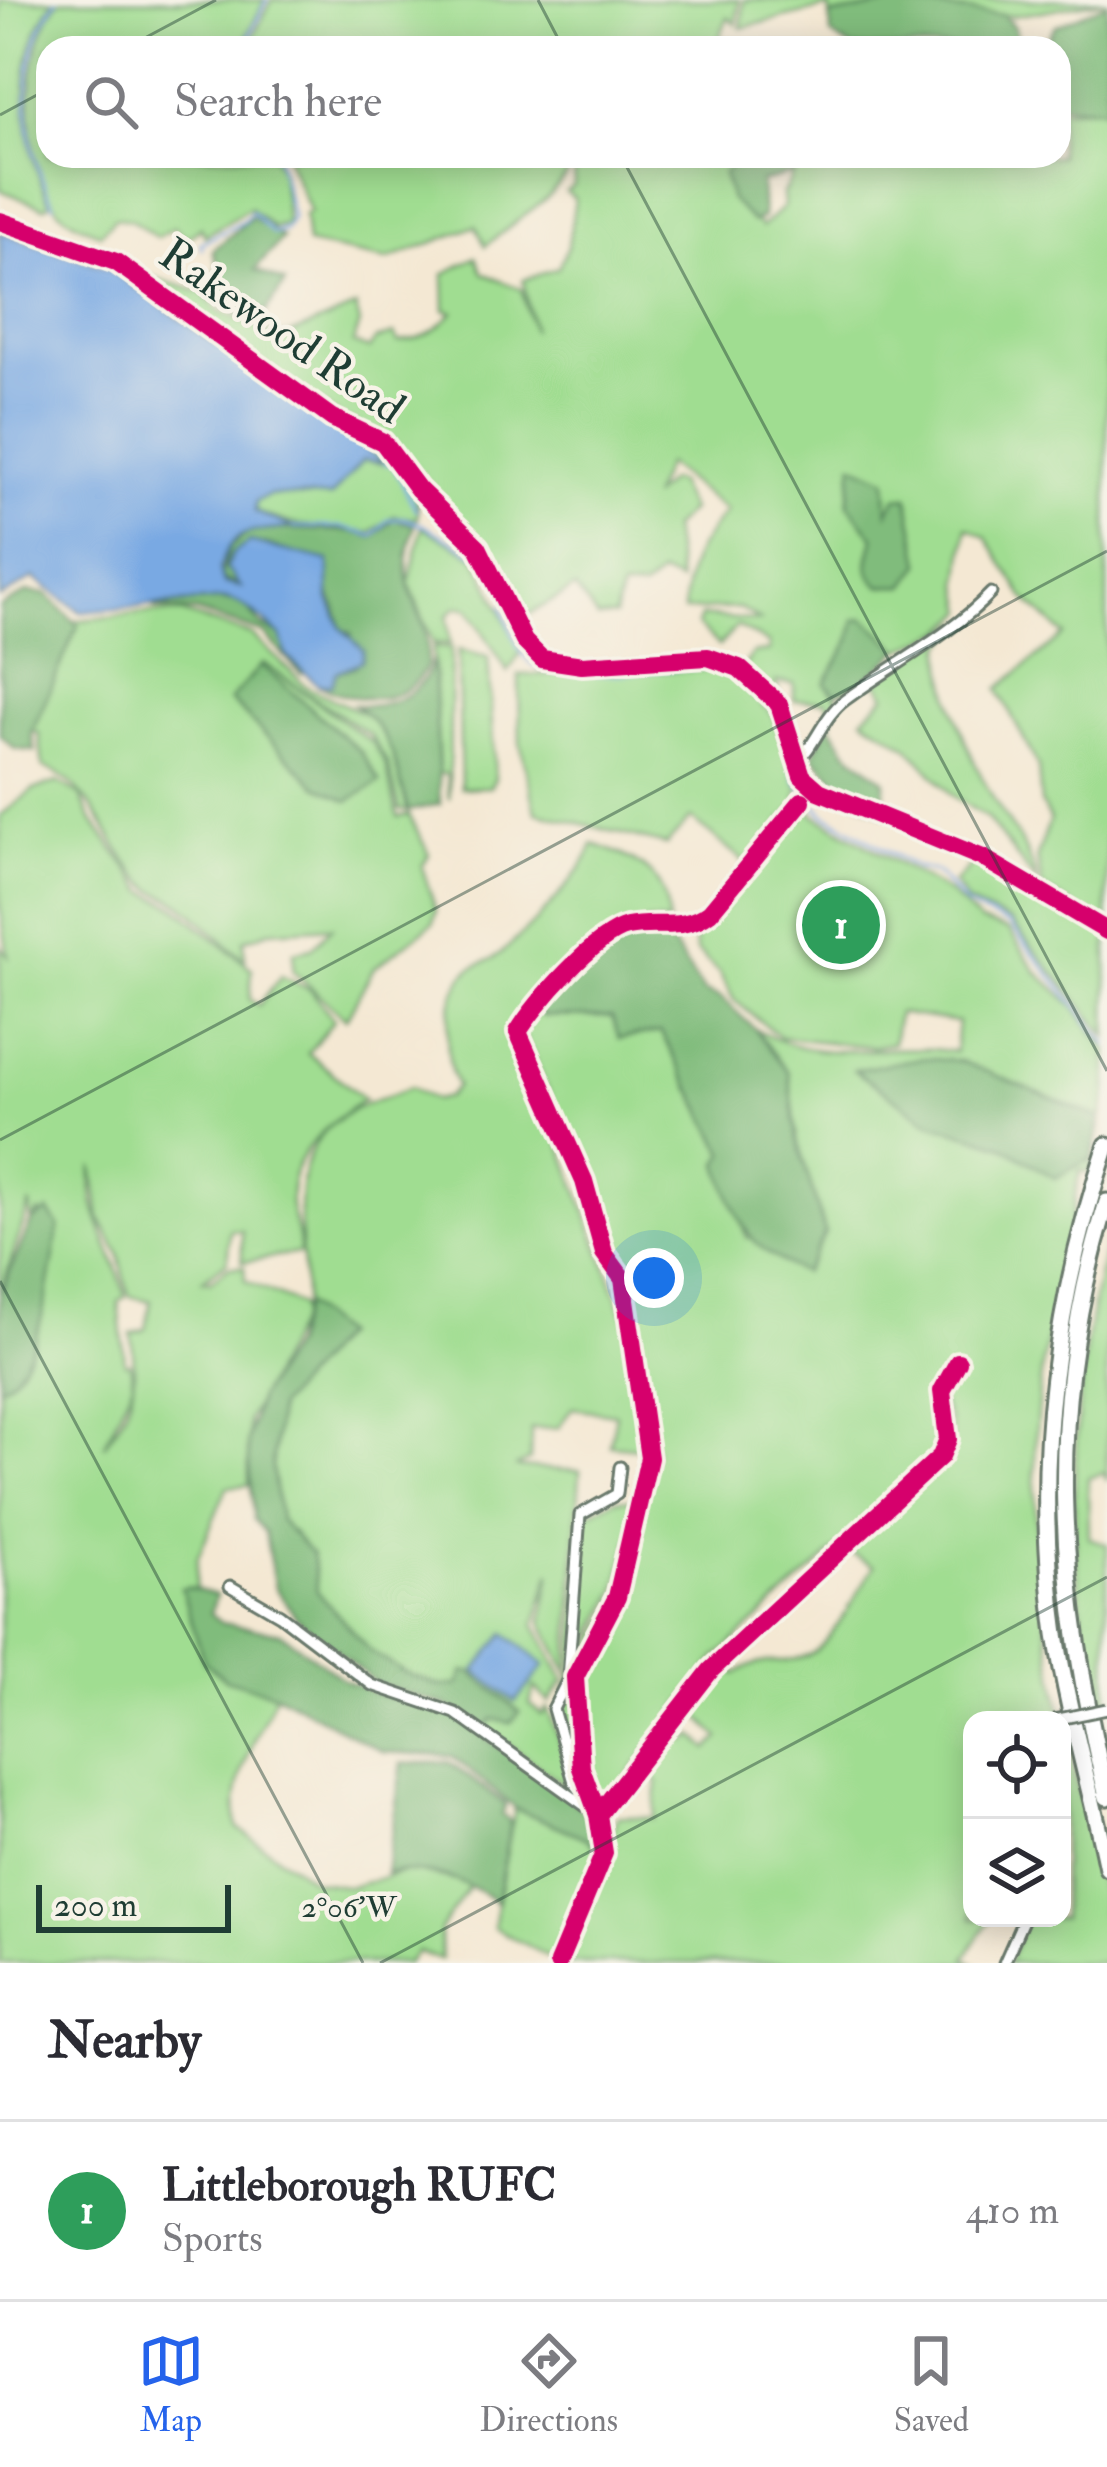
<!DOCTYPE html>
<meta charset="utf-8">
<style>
body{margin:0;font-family:"IM FELL Double Pica",serif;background:#f2f2f3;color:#2b2b33}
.controls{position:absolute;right:36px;bottom:36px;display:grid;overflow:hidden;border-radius:24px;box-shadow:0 6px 30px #0003}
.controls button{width:108px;height:108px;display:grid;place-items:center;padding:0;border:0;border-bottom:3px solid #e1e1e2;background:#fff;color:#2b2b33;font:60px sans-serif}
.scale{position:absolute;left:36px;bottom:30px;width:195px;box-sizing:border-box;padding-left:12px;border:6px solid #1f3d34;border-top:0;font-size:33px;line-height:42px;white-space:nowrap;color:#1f3d34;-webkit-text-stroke:9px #f7f3e8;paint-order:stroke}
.you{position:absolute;left:654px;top:1278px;width:42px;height:42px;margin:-30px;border:9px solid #fff;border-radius:50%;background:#1a73e8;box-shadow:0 0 0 18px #1a73e833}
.badge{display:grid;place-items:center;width:78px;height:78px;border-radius:50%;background:#2563eb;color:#fff;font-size:39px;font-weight:700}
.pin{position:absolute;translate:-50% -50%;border:6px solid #fff;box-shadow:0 3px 12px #0006}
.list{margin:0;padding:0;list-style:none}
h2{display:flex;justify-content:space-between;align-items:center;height:156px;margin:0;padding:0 48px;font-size:51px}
h2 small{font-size:39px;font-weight:400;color:#7c7c81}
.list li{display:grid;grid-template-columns:78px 1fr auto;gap:36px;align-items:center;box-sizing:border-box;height:180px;padding:0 48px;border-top:3px solid #e1e1e2}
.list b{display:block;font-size:45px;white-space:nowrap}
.list p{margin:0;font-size:39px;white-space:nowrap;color:#7c7c81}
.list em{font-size:39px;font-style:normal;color:#7c7c81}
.icon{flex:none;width:66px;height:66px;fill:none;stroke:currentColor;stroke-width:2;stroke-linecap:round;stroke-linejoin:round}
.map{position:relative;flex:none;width:1107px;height:1963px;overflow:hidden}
.search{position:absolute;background:#fff;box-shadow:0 6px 30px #0003;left:36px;right:36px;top:36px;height:132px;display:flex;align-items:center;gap:30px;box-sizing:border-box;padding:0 42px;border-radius:36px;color:#7c7c81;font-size:45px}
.sheet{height:336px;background:#fff}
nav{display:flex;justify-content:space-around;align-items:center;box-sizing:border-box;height:168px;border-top:3px solid #e1e1e2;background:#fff;font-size:33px;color:#7c7c81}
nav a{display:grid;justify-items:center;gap:6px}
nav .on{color:#2563eb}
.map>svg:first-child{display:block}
.green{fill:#a0dd91;stroke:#608d62;stroke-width:3;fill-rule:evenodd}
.forest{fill:#80bc7b;stroke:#507c58;stroke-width:3}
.water{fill:#79a9e3;stroke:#4c738c;stroke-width:3}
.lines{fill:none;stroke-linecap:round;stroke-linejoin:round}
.stream{stroke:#79a9e3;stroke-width:3}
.minor-casing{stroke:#6a796c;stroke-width:15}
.highway-casing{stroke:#6a796c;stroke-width:21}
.minor{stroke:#fff;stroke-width:9}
.highway{stroke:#fff;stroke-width:15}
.minor-bridge-casing{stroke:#6a796c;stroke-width:15;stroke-linecap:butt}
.minor-bridge{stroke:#fff;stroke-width:9}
.cycleway-casing{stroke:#f7f3e8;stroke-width:26}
.cycleway{stroke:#d6006c;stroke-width:18}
.ticks{fill:none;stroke:#1f3d34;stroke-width:3;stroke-opacity:0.45}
.labels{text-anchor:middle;stroke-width:9;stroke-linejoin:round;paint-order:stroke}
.street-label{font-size:45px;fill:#1f3d34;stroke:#f7f3e8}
.ticks-label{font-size:30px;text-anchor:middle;fill:#1f3d34;stroke:#f7f3e8;stroke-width:9;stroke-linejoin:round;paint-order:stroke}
</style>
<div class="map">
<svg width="1107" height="1963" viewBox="0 0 1107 1963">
<rect width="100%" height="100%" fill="#f7f3e8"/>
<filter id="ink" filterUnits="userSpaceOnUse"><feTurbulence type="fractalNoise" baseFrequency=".00833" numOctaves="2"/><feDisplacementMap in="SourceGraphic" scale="24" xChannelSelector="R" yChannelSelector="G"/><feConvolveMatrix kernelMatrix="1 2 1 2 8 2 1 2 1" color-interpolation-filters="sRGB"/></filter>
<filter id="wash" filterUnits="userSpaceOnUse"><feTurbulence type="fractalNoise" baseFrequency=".004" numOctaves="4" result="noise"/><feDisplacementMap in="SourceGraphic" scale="48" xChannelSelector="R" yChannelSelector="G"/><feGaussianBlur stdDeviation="2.7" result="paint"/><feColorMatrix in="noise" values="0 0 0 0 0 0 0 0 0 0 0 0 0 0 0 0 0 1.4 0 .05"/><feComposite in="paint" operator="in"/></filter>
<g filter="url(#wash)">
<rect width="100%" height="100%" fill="#f4e8d3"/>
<path class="green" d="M0,0H54C11,58 22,143 50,204L44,207L0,190Z
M60,0H265L241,48H48V156H273L281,171L287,224L273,228L250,208L205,236L201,227L188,238L174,227L157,238L131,220L115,218L100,234C88,228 67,220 59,210C20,161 21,47 60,0Z
M272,0H739L736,24L728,17L715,48H247Z
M744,0H1107L1013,16L895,4L838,17L830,16L829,7L741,28Z
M1100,108L1107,112V926L1042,887L1037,857L1050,820L1041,803L1038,766L998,689L1064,635L1024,597L986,537L967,527L960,582L966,611L945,630L900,650L864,618L855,620L851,639L825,683L839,700L830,711L826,701L794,700V684L776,682L780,699L743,668L753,653L769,651V644L737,626L719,646L697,625L701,616L762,621L739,608L684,611C685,565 697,545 726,511L666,464L651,498L669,480L677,483L690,510L672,528L679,582L661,574L643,589H621L615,616L598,618L575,588L517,621L485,549L391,440L334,413L190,314L150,277L202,292L218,310L271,334L287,336L356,307L360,324L353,343L369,349L375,340L394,334L398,342C419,339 437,333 453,312L445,310L444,274L476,257L483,273L521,289L533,331L523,280L558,268L568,246L575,199L566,192L574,185V156H745L723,174L728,190L762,227L784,206L783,194L802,156H1059V109ZM854,465L886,479L888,512L896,498L908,497L921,564L905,586H880C861,568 870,560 874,537L848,504Z
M286,156H571L567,175L548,197L485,246L476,226L387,260L307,244L304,215L310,212Z
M335,422C373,439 424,471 417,519L394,516L370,533L292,524L255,512L253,503L270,495L331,497L363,460L385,464L330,426Z
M422,527L476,557L521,652L508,672L468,608L456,607L447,616L450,644L433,643L409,583Z
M145,613H182L252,635L307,687L371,717L390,745L408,811L400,810L388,763L370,735L263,663L373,743L385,763L398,817L409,815L429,854L422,867L436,911L433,923L373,969L346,1019L293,971L294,952L312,948L332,927L269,931L244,940L245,960C223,943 204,921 182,905C173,897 159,895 150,887C110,855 95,783 43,767L39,733L32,732L78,625L72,621ZM261,666L361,752L316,785L230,701Z
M963,621L943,646C942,691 970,758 993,798C1009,825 1032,851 1036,882L987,818L953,796L907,746L863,718L886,695L876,681Z
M433,647L451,648L449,799L447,775L439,773Z
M458,650L488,657L495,779L490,787L461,788Z
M723,669L773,714L799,789L797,803L746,863L691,818L666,845L536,812L520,742L519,675Z
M58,782L80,795L91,819L145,891L176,907L252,969L250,1000L259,1005L281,976L311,990L334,1020L308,1053L364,1099C328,1125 286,1154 291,1205C293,1221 300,1236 300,1253L242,1262V1231L230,1230L227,1262L202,1281L210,1282L229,1267H244L245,1281L300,1305L301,1317L248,1420L249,1485L227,1487L197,1559L196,1589L187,1587C204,1665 196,1670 276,1694C257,1737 229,1781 237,1828L314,1881L350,1887L409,1870L471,1884L440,1930L441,1959L417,1952L407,1963H0V1386L40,1324L59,1226L39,1212L31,1222L30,1203L0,1294V946L8,956L0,906V816L33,790ZM93,1166L100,1219L119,1254L129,1296L151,1301L146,1329L131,1334C138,1387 134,1402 104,1446L133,1383L130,1363H125L119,1302L125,1297C117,1253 84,1212 93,1166Z
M807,805L813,814L949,893L980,922L1009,930L1036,971L1075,1007L1107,1050V1091L1090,1172L1080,1171C1074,1193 1073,1211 1070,1233C1064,1278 1049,1323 1042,1368C1026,1484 1038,1601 1062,1715L972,1720V1918H999L989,1921L965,1958L973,1963H561L618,1816L654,1818L658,1782L641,1766L662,1739L688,1740L694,1735L708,1749L720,1738L688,1706L721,1664L736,1674C760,1656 781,1666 807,1656C829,1648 860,1588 874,1566L844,1549L951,1446L949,1420L937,1394L946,1437L938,1456L715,1659L625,1780L598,1801L584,1766L579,1672L622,1591L655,1449H649L625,1275L605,1249L587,1178L522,1032L537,1009L543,1016L613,1017L620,1038L661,1032L725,1154L719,1164L747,1238L825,1232L797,1140L789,1073L755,1029C829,1070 879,1039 955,1052L958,1022L898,1013L893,1043L873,1047L780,1037L734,1000L719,973L696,950L694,937Z
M593,844C636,858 668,873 668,923C623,918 612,936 579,962C552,984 536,1000 516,1030L505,1034L523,1042L628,1325L646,1455L639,1448L610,1445L616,1414L572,1408L558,1428L531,1429L530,1460L515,1467L580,1471L568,1673L542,1622L551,1572L535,1624L564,1680L549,1702L534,1687L530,1704L542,1715L547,1708L579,1795L485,1728L493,1718L459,1685L439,1686L403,1672L371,1652L317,1591L312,1555L280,1520L272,1468L278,1407L341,1335L304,1304C306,1229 273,1141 366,1104C381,1098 396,1094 411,1087L435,1100L448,1097L457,1086C442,1059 444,991 470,969C476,965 488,962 495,957C522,938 585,873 593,844Z
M977,859L1107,934V1036L1011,922L968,903L954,883Z
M1107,1237V1481L1103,1473L1088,1478L1089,1538L1107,1544V1704L1097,1707C1062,1547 1070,1395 1107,1237Z
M616,1499L640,1500L616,1592L581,1656L573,1685L588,1795L577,1780L556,1714L573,1671L582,1523L584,1516Z
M1063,1720L1102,1895L1107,1963H1008L1027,1918H1062Z
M515,1808L588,1839L601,1853L555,1961L493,1927Z"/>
<path class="forest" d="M1107,3V109L1059,104V48H1042L1055,26Z
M895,4L1003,15L1015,28L1017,48H852L831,35L830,16Z
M745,156H802L795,173L761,182L763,217L753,222L731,200L723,173Z
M252,217L283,238L255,270L285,283L266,312C238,318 227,310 208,290L218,267L213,250Z
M853,464L886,479L888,512L896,498L908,497L921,564L905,586H880C861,568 870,560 874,537L848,504Z
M394,519L415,525C390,599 433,607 427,665C405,709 356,703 318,685L325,687L337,672L356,666L351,633L342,629C330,582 313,556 264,544L236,584L243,587L220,578L230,547L254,528L351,531L373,537Z
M28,592L46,594L78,625L32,732L35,751L15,749L0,735V607Z
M209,599L242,602L261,625L281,636L302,675L263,633L197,612L153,608Z
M864,618L900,650L862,683L836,694L825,683L851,639L855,620Z
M433,659L440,804L408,811C398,769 392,732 355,705C390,709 423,695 433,659Z
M261,665L361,752L380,782L348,801L316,785L230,700Z
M834,713L831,726L847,751L885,781L884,814L852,798L813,756Z
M643,929L665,933L704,992L720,997L755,1029L789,1073L797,1140L825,1233L803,1273C745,1246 738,1223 719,1164L725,1153L661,1032L619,1038L612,1017L542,1016L537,1009C561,975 602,940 643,929Z
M921,1058L961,1061L1100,1118L1092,1158L1055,1178L1001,1145L930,1123L854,1070Z
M48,1211L59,1226C51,1266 42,1369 0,1386V1295L31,1222Z
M304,1304L341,1335L278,1407L272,1468L280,1520L312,1555L317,1591L370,1651L403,1672L439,1686L458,1685L463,1672H471L520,1712L510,1723L493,1719L485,1728L447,1706L377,1684L296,1617L275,1588L265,1532L254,1520L247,1442L259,1397L292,1345Z
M187,1587L216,1595L211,1613L221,1623L281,1633L343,1679L372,1692L452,1714L569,1796L597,1824L601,1853L588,1839L515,1808L452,1756L384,1752L276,1694L225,1679L204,1662L181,1588Z
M449,1762L506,1805L502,1815L510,1821L509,1829L497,1903C464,1878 427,1868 386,1873L402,1763Z"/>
<path class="water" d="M0,232L108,268L385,463L363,460L331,497L270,495L256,501L255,512L293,527C255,535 235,521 219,570L224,583L241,587L226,568L233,553L250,542L329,561V599L342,629L364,650L362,661L337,672L331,685H318L287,656L281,636C266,623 244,602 225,599L81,612L34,578L0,598Z
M505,1633L545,1665L515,1702L475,1671Z"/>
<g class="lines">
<path class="stream" d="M243,48L267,0
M54,205C22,146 14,58 57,0
M202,248L201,243L243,222L252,212L273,234L285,230L292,217L277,156
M385,463L393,465L416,510
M293,527H340L373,536L388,520L403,518L425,526L477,555
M502,606C509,622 517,654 532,664C565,685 678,667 719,665
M728,668L754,687
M765,698L778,714
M786,740L797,781L824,814L916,868L936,872L967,906L1010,925L1107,1044"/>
</g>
</g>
<g filter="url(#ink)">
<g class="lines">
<g class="minor-casing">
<path id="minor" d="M0,221L116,262L332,418L383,442L418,489L478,547L524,641L542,659L582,665L708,657L739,668L779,704L802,776L819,791L983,858L1107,931
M799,758C813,750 823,716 845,700C893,664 950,636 991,593
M230,1586L280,1615L372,1685L455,1713L598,1815L574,1782L553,1709L568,1679L580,1515L617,1494L620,1467
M558,1963L604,1853L598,1815
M1004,1963L1024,1918"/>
</g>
<g class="highway-casing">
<path id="highway" d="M1107,1145C1054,1303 1033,1469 1056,1634C1068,1713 1091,1790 1107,1868
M1107,1202C1043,1410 1058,1588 1107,1797"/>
</g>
<use href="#minor" class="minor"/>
<use href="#highway" class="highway"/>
<g class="minor-bridge-casing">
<path id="minor-bridge" d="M1054,1720L1107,1709"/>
</g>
<use href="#minor-bridge" class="minor-bridge"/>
<g class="cycleway-casing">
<path id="cycleway" d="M0,221L116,262L332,418L383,442L418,489L478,547L524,641L542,659L582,665L708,657L739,668L779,704L802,776L819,791L983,858L1107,931
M802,801L710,912C682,933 658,920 627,927C596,934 535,1004 518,1032L584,1181L604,1253L623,1279L649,1458L617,1597L575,1677L581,1768L598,1815L711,1670L941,1456L948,1439L942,1391L958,1362
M558,1963L604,1853L598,1815"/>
</g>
<use href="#cycleway" class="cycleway"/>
</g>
</g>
<path class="ticks" d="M538,0L563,48M126,48L216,0M0,115L48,89M621,156L1107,1071M0,1140L1107,551M0,1281L363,1963M380,1963L1107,1577"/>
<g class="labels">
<g class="street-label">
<text transform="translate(283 330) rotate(35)" y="16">Rakewood Road</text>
</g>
</g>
<g class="ticks-label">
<text x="349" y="1917">2°06'W</text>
</g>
</svg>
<div class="controls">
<button><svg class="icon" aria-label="locate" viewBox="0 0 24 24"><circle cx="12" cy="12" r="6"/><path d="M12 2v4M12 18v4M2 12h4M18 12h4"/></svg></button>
<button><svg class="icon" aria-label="layers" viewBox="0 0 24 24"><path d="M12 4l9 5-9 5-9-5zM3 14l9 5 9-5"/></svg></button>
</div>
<div class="scale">200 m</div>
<div class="you"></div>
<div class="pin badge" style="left:841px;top:925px;background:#2e9e5b">1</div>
<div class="search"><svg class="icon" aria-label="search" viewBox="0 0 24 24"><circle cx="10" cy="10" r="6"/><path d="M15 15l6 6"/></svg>Search here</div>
</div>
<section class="sheet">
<h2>Nearby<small></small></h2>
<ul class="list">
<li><span class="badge" style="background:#2e9e5b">1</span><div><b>Littleborough RUFC</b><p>Sports</p></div><em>410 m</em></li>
</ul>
</section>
<nav>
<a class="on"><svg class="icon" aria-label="map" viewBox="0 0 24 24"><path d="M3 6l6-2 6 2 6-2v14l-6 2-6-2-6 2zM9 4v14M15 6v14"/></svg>Map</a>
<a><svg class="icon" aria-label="directions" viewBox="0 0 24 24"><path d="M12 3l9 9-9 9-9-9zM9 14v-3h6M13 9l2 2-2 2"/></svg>Directions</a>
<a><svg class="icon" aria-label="saved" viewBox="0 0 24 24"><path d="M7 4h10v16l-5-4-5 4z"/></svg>Saved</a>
</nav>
